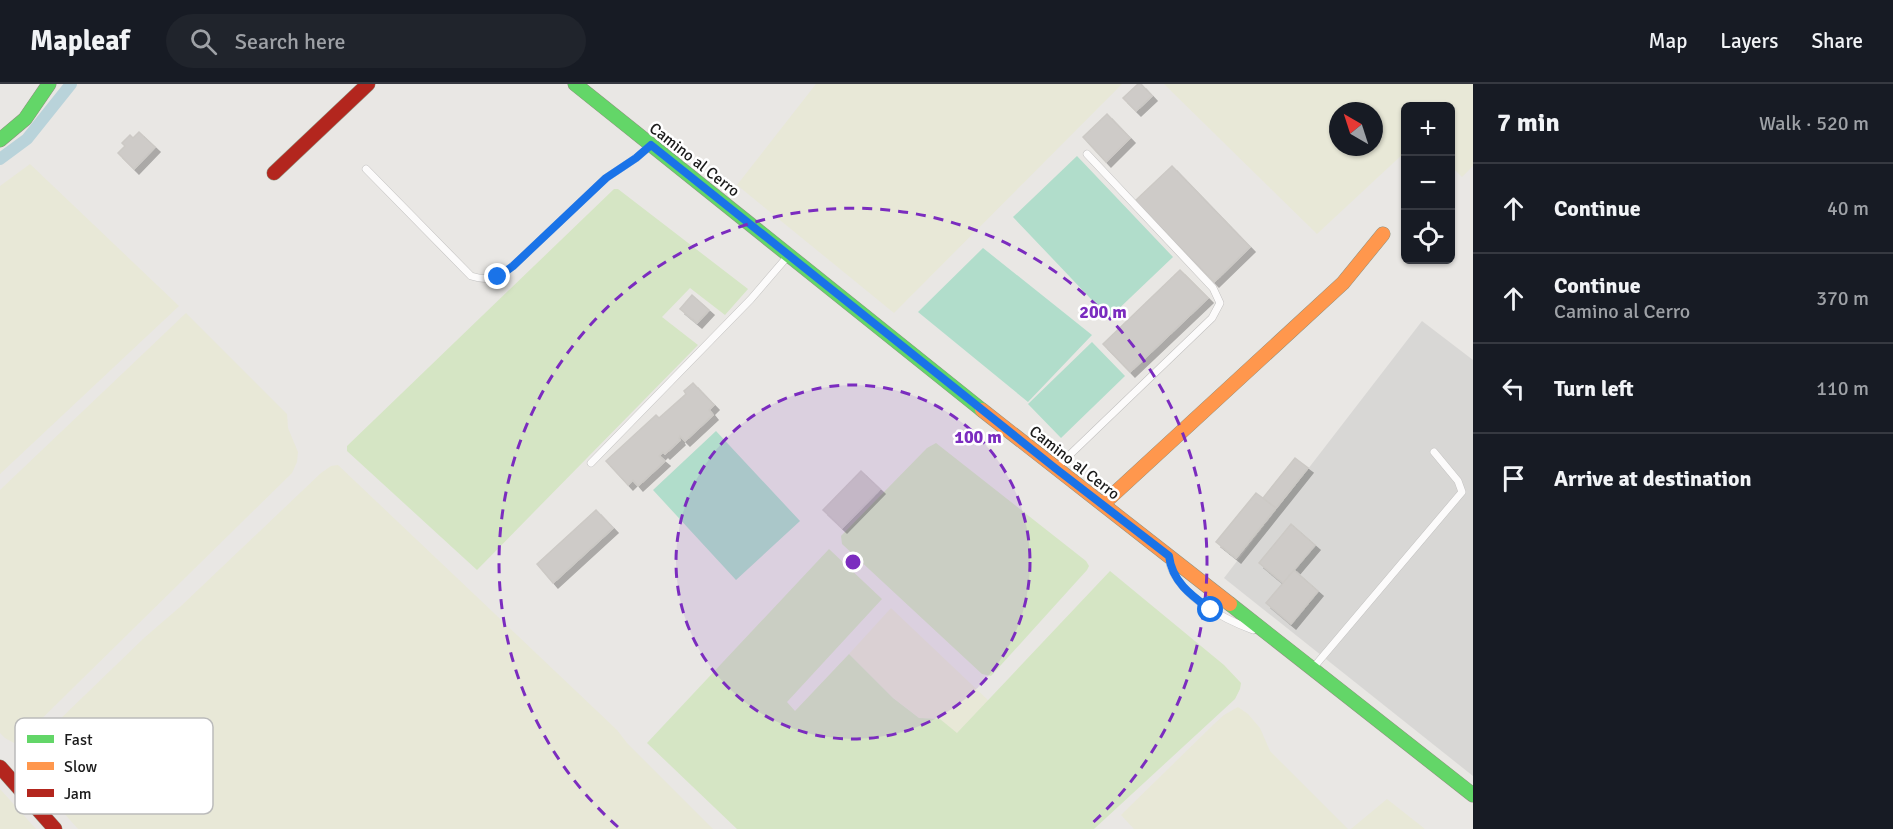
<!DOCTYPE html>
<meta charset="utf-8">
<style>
body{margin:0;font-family:Signika,sans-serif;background:#20242c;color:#f1f3f6}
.controls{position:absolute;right:18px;top:18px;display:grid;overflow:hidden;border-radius:9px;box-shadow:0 2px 4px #0004}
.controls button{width:54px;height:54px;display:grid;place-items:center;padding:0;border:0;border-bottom:2px solid #363941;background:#171b24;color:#f1f3f6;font:30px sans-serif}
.compass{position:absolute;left:1329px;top:18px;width:54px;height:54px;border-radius:50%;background:#171b24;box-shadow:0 2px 4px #0004;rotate:321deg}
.stop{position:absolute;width:18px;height:18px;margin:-14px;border:4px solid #1a73e8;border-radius:50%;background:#fff}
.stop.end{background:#1a73e8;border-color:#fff;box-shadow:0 2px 6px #0008}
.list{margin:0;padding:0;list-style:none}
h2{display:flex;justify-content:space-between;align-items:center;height:78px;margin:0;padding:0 24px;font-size:26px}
h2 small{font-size:20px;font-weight:400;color:#9ea1a6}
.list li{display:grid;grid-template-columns:39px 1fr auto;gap:18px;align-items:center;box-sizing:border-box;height:90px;padding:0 24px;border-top:2px solid #363941}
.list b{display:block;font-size:22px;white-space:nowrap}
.list p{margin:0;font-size:20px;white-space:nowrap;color:#9ea1a6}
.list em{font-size:20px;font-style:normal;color:#9ea1a6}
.icon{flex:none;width:33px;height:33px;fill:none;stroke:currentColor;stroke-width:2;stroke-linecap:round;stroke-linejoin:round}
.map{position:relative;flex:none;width:1473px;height:745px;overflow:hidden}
header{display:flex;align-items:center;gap:36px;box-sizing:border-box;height:84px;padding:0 30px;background:#171b24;border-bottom:2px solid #363941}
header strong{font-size:28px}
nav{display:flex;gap:33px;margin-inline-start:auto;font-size:21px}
.search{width:420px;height:54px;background:#20242c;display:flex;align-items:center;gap:15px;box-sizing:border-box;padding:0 21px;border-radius:33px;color:#9ea1a6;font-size:22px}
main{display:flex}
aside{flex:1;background:#171b24}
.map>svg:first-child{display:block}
.residential{fill:#d8d7d5}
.farmland{fill:#e8e8d7;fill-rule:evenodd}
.grass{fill:#d5e5c4}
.pitch{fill:#b1ddcb}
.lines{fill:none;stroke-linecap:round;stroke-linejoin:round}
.canal{stroke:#b9d3da;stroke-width:12}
.building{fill:#cecbc8;stroke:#ccc9c5;stroke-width:1.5;filter:url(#shadow)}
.lane-casing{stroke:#c2c1c0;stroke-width:8}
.fast-casing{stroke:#8f907e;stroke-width:15}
.slow-casing{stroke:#8f907e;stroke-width:15}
.jam-casing{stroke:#8f907e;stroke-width:15}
.lane{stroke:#fcfbfb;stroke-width:7}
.fast{stroke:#63d668;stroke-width:14}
.slow{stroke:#ff974d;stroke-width:14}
.jam{stroke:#b3261e;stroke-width:14}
.route{stroke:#1a73e8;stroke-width:8}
.ring{fill:none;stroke:#7b2cbf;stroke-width:3;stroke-dasharray:10 8}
.labels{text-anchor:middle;stroke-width:5;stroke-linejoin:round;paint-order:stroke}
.street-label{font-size:16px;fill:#1b1b1b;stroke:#fff}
.key{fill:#fff;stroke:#bbb;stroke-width:1.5}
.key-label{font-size:16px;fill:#1b1b1b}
.centre{fill:#7b2cbf;stroke:#fff;stroke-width:3}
.ring-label{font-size:18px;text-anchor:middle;font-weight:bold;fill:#7b2cbf;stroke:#fff;stroke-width:5;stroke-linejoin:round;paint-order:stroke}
</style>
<header>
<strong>Mapleaf</strong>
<div class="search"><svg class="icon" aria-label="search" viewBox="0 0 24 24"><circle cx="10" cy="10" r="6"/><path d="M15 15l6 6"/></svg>Search here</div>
<nav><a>Map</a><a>Layers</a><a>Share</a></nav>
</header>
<main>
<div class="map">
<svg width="1473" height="745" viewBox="0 0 1473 745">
<defs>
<filter id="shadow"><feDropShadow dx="5" dy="5" stdDeviation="0" flood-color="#0004"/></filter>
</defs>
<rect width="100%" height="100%" fill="#e9e7e4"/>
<path class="residential" d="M1422,237L1473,276V692L1224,494Z"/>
<path class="farmland" d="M816,0H1122L894,229L737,101Z
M1164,0H1473V82L1462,93L1451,82L1450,22H1406L1405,68L1317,150ZM1338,27H1374V63H1338Z
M30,80L179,222L0,390V102Z
M186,229L287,330L288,344L298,368L297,378L292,389L18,658L14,659L5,654L0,649V406Z
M338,381L617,646L627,659L713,745H78L22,682L21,674L25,669L144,554L181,522L321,389L331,382Z
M891,524L989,617L957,650L940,635L919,634L893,614L849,570Z
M1238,623L1248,630L1260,644L1270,667L1348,745H1134L1121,731L1214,640L1224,631Z
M0,705L36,745H0Z
M1387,715L1425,745H1351Z"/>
<path class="grass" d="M614,105H618L748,205L725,231L690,204L662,233L698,261L477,486L347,367V362Z
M936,359L1086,477L1089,482L1087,486L991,592L982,590L842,460L841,452L927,364Z
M829,465L882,515L787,618L795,627L849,570L893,614L919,634L940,635L957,649L1110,487L1224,581L1241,599L1240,605L1235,615L1094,745H737L647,659Z"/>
<path class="pitch" d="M1077,72L1173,173L1109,234L1013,133Z
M983,164L1092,251L1028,318L918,228Z
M1092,258L1125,292L1061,354L1028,320Z
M716,347L800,437L736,496L653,406Z"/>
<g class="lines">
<path class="canal" d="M0,75L27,55L71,0"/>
</g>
<path class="building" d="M1138,0H1141L1152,12L1136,27L1123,14Z
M1107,30L1130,54L1106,78L1083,53Z
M139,48L155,63L134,85L118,69L125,62L122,59L130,51L133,54Z
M1172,82L1250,163L1214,198L1135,117Z
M1180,186L1208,214L1130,288L1103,260Z
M692,211L709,226L697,239L680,225Z
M693,299L714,321L709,326L713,331L685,357L680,352L679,354L680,356L665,370L663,368L659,372L665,377L638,402L633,396L628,401L606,377L656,331L659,334L686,310L684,307Z
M1295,374L1308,384L1276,424L1263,414Z
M861,387L880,405L842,444L823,426Z
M1256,409L1276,424L1236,474L1216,458Z
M596,426L613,444L553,499L537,480Z
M1291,440L1315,461L1283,499L1259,479Z
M1294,486L1318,507L1291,540L1266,519Z"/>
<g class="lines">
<g class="lane-casing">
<path id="lane" d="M366,85L471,192C490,198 497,193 513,182L606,94L636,74L650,62
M591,379L751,215L788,172
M1057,383L1212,234L1220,219L1213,204L1087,70
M1170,480C1180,513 1224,535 1253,546
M1313,584L1462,408L1458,397L1434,368"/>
</g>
<g class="fast-casing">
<path id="fast" d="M575,0L982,326
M0,56L25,35L49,0
M1230,520L1473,711"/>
</g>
<g class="slow-casing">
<path id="slow" d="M982,326L1230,520
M1103,420L1343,199L1383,150"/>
</g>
<g class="jam-casing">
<path id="jam" d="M274,89L368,0
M0,683L55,745"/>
</g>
<use href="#lane" class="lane"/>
<use href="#fast" class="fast"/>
<use href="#slow" class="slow"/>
<use href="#jam" class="jam"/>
</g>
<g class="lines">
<path class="route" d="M498,193L513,182L606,94L636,74L651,61L1055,384L1169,472C1172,498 1192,512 1211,526"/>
</g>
<circle cx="853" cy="478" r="177" fill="#7b2cbf" fill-opacity=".12"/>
<g class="ring">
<circle cx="853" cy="478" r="177"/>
<path d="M618 743A354 354 0 1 1 1088 743"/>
</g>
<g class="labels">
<g class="street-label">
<text transform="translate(695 75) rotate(38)" y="6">Camino al Cerro</text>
<text transform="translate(1075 378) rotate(38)" y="6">Camino al Cerro</text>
</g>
</g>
<rect x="15" y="634" width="198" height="96" rx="9" class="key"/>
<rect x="27" y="651" width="27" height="8" fill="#63d668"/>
<rect x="27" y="678" width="27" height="8" fill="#ff974d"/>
<rect x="27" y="705" width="27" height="8" fill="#b3261e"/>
<g class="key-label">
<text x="64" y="661">Fast</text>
<text x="64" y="688">Slow</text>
<text x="64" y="715">Jam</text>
</g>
<circle cx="853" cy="478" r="9" class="centre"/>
<g class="ring-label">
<text x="1103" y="234">200 m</text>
<text x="978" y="359">100 m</text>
</g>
</svg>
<div class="controls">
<button>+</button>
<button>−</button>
<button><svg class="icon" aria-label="locate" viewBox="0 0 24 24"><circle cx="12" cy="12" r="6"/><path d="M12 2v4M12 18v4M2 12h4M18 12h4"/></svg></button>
</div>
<svg class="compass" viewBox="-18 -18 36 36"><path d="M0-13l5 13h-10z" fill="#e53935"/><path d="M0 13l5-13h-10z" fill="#9ea1a6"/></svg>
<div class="stop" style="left:1211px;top:526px"></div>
<div class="stop end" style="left:498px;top:193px"></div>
</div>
<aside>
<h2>7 min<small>Walk · 520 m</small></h2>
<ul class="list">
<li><svg class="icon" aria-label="ahead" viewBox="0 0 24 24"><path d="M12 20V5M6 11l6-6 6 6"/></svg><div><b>Continue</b></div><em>40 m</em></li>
<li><svg class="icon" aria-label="ahead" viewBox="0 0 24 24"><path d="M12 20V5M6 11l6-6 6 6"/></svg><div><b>Continue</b><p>Camino al Cerro</p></div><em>370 m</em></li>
<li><svg class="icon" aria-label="left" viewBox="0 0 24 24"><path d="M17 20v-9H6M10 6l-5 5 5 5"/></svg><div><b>Turn left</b></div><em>110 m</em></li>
<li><svg class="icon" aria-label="arrive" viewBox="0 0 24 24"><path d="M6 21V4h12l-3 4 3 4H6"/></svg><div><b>Arrive at destination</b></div></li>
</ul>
</aside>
</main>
